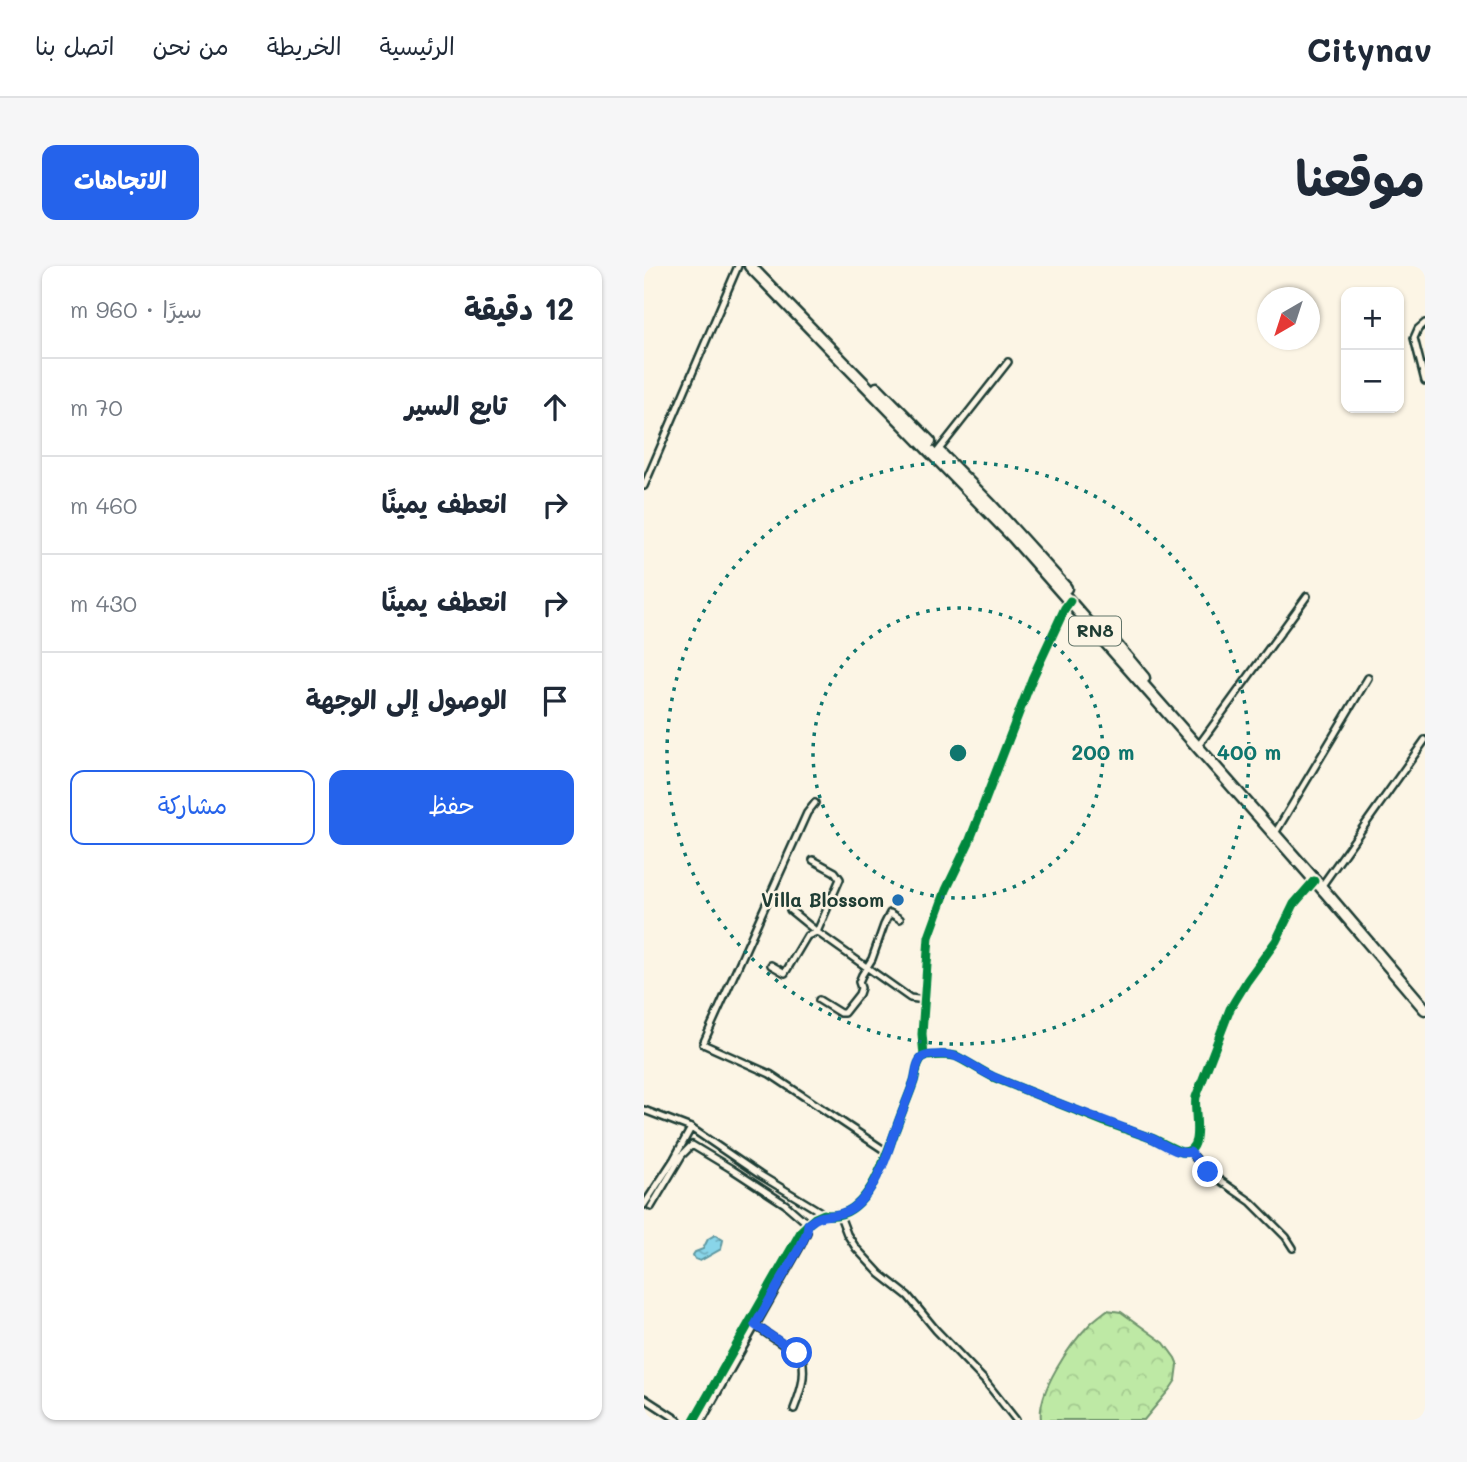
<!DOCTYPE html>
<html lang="ar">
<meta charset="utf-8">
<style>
body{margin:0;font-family:Mali,"Playpen Sans Arabic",sans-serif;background:#f6f6f7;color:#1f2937;direction:rtl}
.controls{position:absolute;right:21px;top:21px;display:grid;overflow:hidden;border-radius:14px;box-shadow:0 2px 5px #0004}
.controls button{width:63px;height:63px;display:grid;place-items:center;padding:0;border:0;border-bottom:2px solid #e0e1e3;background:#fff;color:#1f2937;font:35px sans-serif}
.compass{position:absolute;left:613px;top:21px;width:63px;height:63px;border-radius:50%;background:#fff;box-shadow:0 2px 5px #0004;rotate:219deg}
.stop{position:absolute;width:21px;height:21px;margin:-16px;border:5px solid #2563eb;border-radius:50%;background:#fff}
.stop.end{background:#2563eb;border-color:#fff;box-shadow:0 2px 7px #0008}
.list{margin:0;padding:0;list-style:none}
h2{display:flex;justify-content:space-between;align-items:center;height:91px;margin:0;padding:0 28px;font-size:30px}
h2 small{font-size:23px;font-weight:400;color:#747a83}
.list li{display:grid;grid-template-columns:46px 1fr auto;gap:21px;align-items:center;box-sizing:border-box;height:98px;padding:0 28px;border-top:2px solid #e0e1e3}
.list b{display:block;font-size:26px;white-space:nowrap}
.list em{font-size:23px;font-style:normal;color:#747a83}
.actions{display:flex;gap:14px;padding:21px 28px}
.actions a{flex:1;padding:16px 0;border:2px solid #2563eb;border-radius:14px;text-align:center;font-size:24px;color:#2563eb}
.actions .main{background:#2563eb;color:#fff}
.icon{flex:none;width:38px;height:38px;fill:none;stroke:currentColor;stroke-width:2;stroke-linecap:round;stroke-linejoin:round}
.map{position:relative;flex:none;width:781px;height:1154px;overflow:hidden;direction:ltr;border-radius:14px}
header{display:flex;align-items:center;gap:42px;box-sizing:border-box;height:98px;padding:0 35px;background:#fff;border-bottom:2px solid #e0e1e3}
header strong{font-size:33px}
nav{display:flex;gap:38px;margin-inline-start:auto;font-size:24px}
.intro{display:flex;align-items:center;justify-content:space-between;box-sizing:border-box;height:168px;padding:0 42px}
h1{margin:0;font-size:49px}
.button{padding:18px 32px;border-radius:14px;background:#2563eb;color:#fff;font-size:24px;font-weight:700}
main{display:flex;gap:42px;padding:0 42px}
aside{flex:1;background:#fff;border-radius:14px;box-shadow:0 2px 5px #0004}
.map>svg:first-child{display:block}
.forest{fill:url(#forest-crowns);stroke:#6e936c;stroke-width:2}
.water{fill:url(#water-ripples);stroke:#5f98a1;stroke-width:2}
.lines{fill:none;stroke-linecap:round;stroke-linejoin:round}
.street-casing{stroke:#1f3d34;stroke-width:10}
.highway-casing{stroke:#1f3d34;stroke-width:15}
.street{stroke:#fcf5e5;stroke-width:5}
.highway{stroke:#fcf5e5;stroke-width:10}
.cycleway-casing{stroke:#fcf5e5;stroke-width:13}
.cycleway{stroke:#00873e;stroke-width:9}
.route{stroke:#2563eb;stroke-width:9}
.ring{fill:none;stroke:#0f766e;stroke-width:3.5;stroke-dasharray:3.5 7}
.poi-dot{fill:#1f6fb2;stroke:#fcf5e5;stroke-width:2.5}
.labels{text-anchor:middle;stroke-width:5;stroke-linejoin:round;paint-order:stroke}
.shield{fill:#fcf5e5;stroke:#617469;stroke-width:2}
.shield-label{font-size:18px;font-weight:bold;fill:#1f3d34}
.poi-label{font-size:19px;font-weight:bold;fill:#1f3d34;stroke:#fcf5e5;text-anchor:end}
.centre{fill:#0f766e;stroke:#fcf5e5;stroke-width:3.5}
.ring-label{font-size:21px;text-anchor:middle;font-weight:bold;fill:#0f766e;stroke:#fcf5e5;stroke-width:5;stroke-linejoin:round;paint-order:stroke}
</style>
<header>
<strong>Citynav</strong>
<nav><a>الرئيسية</a><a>الخريطة</a><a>من نحن</a><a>اتصل بنا</a></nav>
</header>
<div class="intro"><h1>موقعنا</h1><a class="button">الاتجاهات</a></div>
<main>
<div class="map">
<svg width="781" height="1154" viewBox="0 0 781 1154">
<defs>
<pattern id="forest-crowns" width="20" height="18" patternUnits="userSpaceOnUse" patternTransform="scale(1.75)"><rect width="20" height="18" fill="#bee9a5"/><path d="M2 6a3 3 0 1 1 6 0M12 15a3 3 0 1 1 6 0" fill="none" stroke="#a3c98f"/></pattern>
<pattern id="water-ripples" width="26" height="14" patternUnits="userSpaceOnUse" patternTransform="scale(1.75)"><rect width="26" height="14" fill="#89d5e9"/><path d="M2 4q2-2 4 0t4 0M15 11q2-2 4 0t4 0" fill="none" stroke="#6faebe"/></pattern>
</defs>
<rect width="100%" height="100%" fill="#fcf5e5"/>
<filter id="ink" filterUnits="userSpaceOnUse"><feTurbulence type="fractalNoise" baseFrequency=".0143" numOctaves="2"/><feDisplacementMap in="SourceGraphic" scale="14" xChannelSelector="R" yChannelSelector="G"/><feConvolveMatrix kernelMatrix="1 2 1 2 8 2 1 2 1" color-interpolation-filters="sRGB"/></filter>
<g filter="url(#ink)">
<path class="forest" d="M463,1044L477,1046L520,1077L531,1092L534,1099L532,1114L526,1123L500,1154H397C393,1125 426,1078 446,1058C451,1053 458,1048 463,1044Z"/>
<path class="water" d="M71,969L79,974L77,983L56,995L51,993L49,989L51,986L59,983L64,973Z"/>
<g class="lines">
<g class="street-casing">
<path id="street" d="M781,57L774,63L770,72L781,115
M294,185L364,96
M0,220L94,0
M557,476L663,330
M171,537L163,547L59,778L126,808L243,886
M633,564L724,412
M679,618L781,474
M146,644L173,666L266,732L281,734
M127,699L141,707L163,670L173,666L196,613L191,606L169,594
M175,734L196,747H200L215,728L217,722L215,716L218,709L228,693L240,659L246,647L256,653
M280,790L302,789L312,790L349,811L461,856L510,873L537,886C562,888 549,847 552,831L586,743L603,715L632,675L650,638L670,615
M0,844L47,862L30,893L0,939
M47,862L116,909L180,948
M546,886L564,906L607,936L642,971L649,982
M7,941L38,889L48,879L86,902L141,938L164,958
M195,947L203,968L212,982L236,1008L264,1030L292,1064L341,1115L372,1154
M109,1058L158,1092C162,1110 157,1125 150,1143
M0,1132L34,1154
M50,1154L158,964L171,952L180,948C222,959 242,889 253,860C258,845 265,830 270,815C273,806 272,796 280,790L278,768L285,671L302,624L325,576L388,413L421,342L426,335
M58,1154L157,979L163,966L162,961"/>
</g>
<g class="highway-casing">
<path id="highway" d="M106,0L369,271L683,628L781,743
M233,122L286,176
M296,187L347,239L422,322
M469,375L500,412"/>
</g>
<use href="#street" class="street"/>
<use href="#highway" class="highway"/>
<g class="cycleway-casing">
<path id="cycleway" d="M280,790L302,789L312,790L349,811L461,856L510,873L537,886C562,888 549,847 552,831L586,743L603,715L632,675L650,638L670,615
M50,1154L158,964L171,952L180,948C222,959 242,889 253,860C258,845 265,830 270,815C273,806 272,796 280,790L278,768L285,671L302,624L325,576L388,413L421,342L426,335"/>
</g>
<use href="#cycleway" class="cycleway"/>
</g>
</g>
<g class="lines" filter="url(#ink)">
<path class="route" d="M153,1087L111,1059L157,979L163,966L164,958C181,946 180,952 198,947C215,943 229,921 236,905C243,893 246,878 251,865C257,848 264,832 270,815C272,808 272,795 279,791C284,788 305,788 310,790C324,794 335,805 348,810C400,833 454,852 507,872C519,877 532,889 546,886L564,906"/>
</g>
<g class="ring">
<circle cx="314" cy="487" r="145"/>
<circle cx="314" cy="487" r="291"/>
</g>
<circle class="poi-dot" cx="254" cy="634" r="7"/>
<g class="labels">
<rect class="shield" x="425" y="350.5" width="52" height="29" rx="5"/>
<g class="shield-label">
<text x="451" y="371">RN8</text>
</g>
<g class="poi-label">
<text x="240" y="641">Villa Blossom</text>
</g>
</g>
<circle cx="314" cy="487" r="10" class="centre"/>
<g class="ring-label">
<text x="459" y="494">200 m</text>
<text x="605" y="494">400 m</text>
</g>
</svg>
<div class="controls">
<button>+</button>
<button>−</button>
</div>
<svg class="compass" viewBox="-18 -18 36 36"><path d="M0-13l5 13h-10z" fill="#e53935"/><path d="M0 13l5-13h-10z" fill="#747a83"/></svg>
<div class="stop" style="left:153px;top:1087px"></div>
<div class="stop end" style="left:564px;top:906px"></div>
</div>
<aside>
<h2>12 دقيقة<small>سيرًا · 960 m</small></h2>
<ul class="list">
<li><svg class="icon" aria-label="ahead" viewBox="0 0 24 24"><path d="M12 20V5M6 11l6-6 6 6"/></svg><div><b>تابع السير</b></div><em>70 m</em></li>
<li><svg class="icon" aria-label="right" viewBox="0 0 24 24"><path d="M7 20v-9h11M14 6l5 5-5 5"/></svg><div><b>انعطف يمينًا</b></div><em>460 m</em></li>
<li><svg class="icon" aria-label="right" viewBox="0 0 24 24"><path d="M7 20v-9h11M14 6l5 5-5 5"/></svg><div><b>انعطف يمينًا</b></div><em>430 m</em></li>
<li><svg class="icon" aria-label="arrive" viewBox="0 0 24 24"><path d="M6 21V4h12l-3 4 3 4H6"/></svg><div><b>الوصول إلى الوجهة</b></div></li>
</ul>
<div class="actions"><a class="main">حفظ</a><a>مشاركة</a></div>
</aside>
</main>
